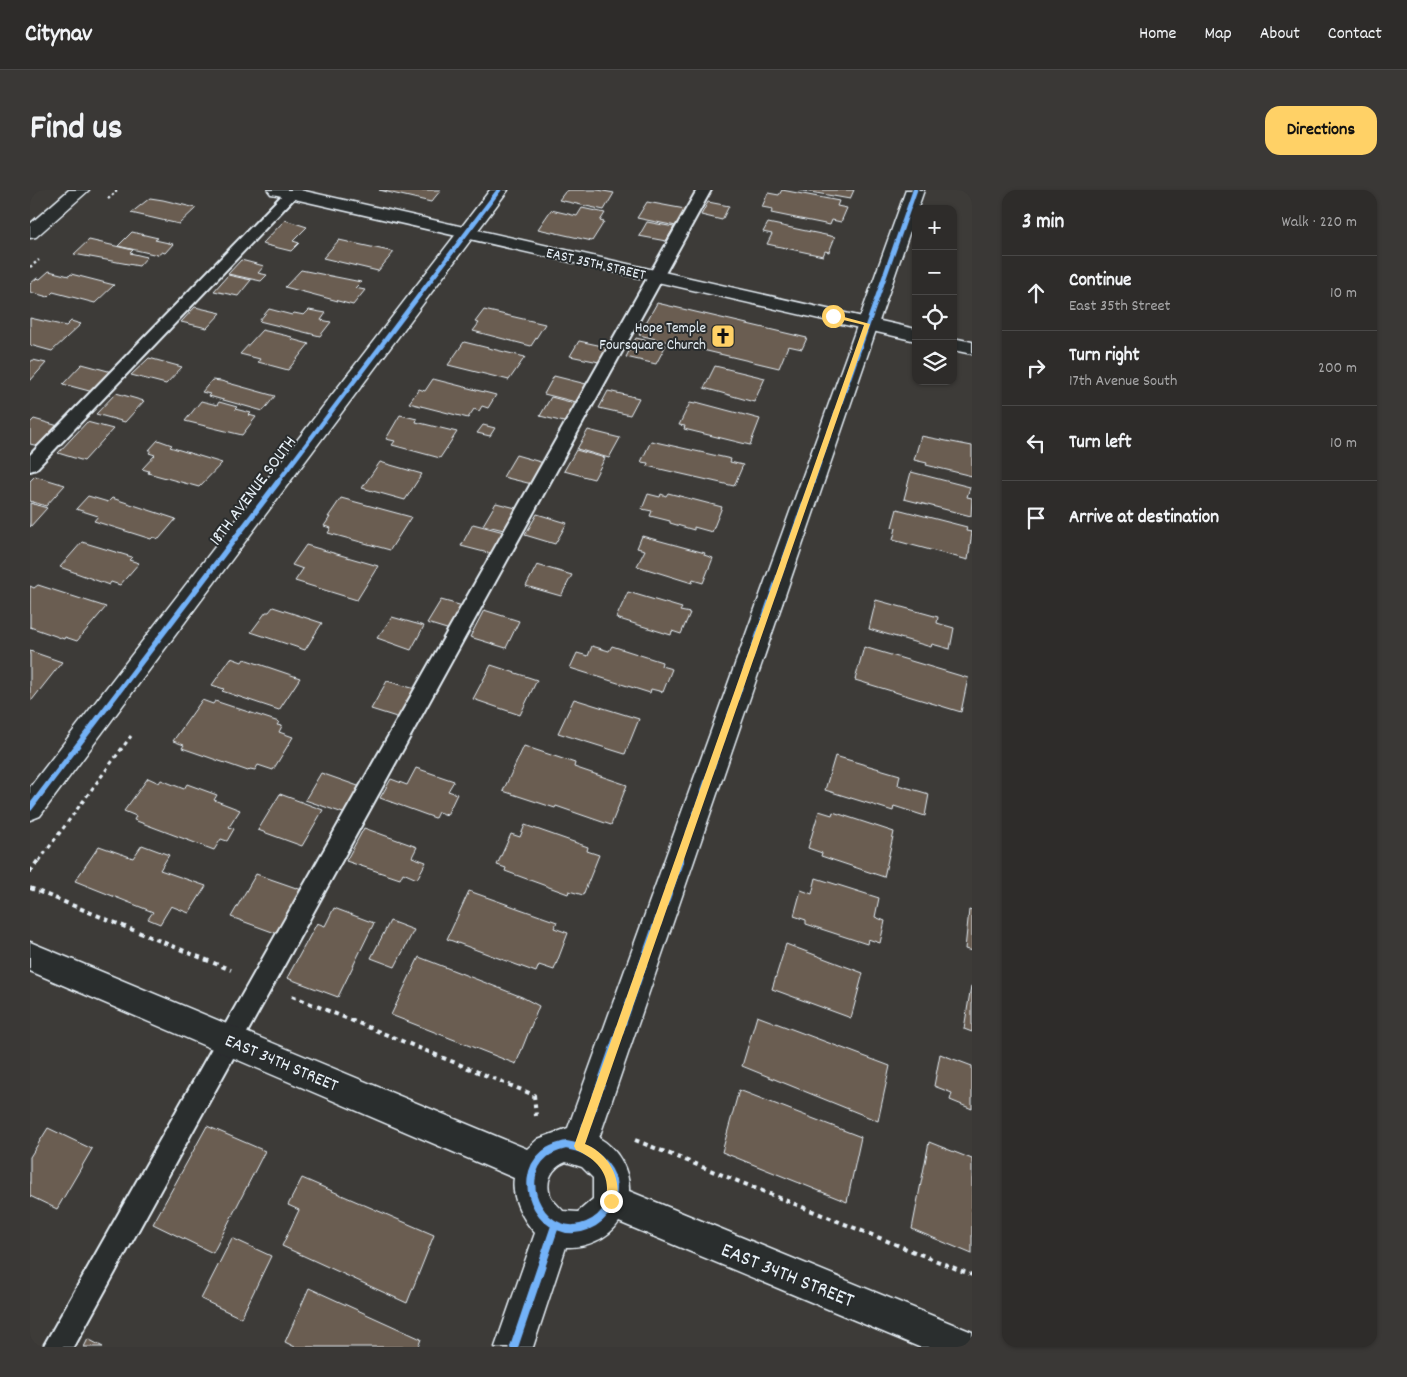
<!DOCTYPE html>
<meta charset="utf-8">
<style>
body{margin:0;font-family:Dekko,sans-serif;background:#3a3836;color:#f1f3f6}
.controls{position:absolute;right:15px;top:15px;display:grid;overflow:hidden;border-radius:10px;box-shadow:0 1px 4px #0004}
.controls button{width:45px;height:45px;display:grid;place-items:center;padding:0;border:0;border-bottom:1px solid #494847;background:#2e2c2a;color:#f1f3f6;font:25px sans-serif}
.stop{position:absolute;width:15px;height:15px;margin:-11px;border:4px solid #ffd166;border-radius:50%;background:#fff}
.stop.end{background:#ffd166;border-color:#fff;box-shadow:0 1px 5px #0008}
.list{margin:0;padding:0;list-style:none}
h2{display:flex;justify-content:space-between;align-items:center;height:65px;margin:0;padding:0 20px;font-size:21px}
h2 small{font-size:16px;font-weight:400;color:#a7a7a8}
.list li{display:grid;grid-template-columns:32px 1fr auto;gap:15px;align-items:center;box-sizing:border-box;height:75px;padding:0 20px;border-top:1px solid #494847}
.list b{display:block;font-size:19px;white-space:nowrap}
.list p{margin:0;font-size:16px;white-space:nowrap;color:#a7a7a8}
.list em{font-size:16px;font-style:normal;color:#a7a7a8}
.icon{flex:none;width:28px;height:28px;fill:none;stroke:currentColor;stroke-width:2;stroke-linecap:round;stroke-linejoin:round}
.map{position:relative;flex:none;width:942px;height:1157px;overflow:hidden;border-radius:15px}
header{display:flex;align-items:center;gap:30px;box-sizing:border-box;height:70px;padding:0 25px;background:#2e2c2a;border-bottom:1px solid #494847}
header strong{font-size:24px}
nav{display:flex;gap:28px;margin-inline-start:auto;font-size:18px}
.intro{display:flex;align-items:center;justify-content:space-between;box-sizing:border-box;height:120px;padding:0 30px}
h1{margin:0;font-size:35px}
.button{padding:12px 22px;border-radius:15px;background:#ffd166;color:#111;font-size:18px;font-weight:700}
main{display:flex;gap:30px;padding:0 30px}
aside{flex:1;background:#2e2c2a;border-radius:15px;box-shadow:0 1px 4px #0004}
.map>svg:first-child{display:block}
.building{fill:#6a5d51;stroke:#e8f1f8}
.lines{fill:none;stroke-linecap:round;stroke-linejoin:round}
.service-casing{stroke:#e8f1f8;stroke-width:4}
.minor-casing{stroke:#e8f1f8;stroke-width:3}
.tertiary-casing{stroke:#e8f1f8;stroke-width:3}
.secondary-casing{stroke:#e8f1f8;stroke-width:3}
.path-far2{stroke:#e8f1f8;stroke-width:2.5;stroke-dasharray:2.5 2.5;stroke-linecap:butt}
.path-far1{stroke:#e8f1f8;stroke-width:3;stroke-dasharray:4 4;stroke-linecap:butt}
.path{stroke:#e8f1f8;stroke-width:4;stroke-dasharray:4.5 4.5;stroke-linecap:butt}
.service{fill:#2a2d2e;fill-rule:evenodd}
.minor{fill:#2a2d2e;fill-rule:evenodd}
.tertiary{fill:#2a2d2e;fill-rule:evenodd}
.secondary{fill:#2a2d2e;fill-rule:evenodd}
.cycleway-far2-casing{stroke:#2a2d2e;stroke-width:7}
.cycleway-far1-casing{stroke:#2a2d2e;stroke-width:9}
.cycleway-casing{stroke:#2a2d2e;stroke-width:11}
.cycleway-far2{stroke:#73b2f8;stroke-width:4.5}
.cycleway-far1{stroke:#73b2f8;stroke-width:5.5}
.cycleway{stroke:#73b2f8;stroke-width:8}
.route{fill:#ffd166}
.labels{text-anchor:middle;stroke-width:4;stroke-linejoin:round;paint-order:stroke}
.far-street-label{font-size:15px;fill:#e8f1f8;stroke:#2a2d2e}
.far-poi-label{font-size:15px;fill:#e8f1f8;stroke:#2a2d2e;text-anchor:end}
.street-label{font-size:18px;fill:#e8f1f8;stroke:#2a2d2e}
.near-street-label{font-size:21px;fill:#e8f1f8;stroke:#2a2d2e}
</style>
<header>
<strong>Citynav</strong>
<nav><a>Home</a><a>Map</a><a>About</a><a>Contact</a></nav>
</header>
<div class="intro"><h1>Find us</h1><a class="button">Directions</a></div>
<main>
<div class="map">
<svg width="942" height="1157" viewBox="0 0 942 1157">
<rect width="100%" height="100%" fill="#3d3b38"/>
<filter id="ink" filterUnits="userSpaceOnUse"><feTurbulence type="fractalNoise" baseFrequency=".02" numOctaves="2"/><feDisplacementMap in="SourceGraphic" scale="10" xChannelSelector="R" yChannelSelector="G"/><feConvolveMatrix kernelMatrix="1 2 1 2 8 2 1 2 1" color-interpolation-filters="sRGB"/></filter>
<g filter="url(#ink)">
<path class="building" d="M349,0H411L401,12Z
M539,0H568L584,3L574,20L529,10L535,2Z
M752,0L809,11L807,16L817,18L811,32L802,30L800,35L741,23L743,19L732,17L738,3L749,5Z
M769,0H824L820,9Z
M120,8L133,10L166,18L149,34L101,23Z
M617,12L655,19L646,36L607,28Z
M678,12L699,16L692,30L671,25Z
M552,18L575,23L570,31L574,32L562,51L508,39L521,20L547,26Z
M255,30L277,37L263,51L269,53L261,61L232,54Z
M617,32L644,37L636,51L609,46Z
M738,33L805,47L799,62L795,61L793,66L737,54L742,44L733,42Z
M102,42L128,48L125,50L143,54L135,63L132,62L128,65L88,56Z
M59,50L103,60L100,63L117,67L109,76L44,64Z
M309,50L364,62L348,81L293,68Z
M211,70L234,76L228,83L237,85L231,91L198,84Z
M271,80L331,92L325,98L335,100L323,115L255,97Z
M19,81L39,86L41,84L84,95L65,113L23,102L18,107L0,102V94L7,88L10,89Z
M198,85L221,90L208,106L184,101Z
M627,113L777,148L772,159L758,156L749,178L609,145Z
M165,117L191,123L177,138L151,132Z
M239,119L262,125L264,123L274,125L279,120L296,123L291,130L301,132L290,146L229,131Z
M454,120L515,134L501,156L443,141L449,133L445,132Z
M0,128L36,136L41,131L51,134L22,161L0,155Z
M232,140L262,147L261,149L279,154L258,180L228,172L230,169L210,164Z
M606,148L636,155L626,174L596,167Z
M549,151L577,157L569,172L540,166Z
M434,152L495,167L479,190L418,175Z
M119,168L152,177L136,194L101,185Z
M3,170L16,173L0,191V172Z
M52,174L82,182L63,202L33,194Z
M685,176L735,188L724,212L674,198Z
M524,186L556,194L546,212L514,204Z
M403,189L466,205L458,218L452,216L449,221L444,219L438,228L379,213L389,199L395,201Z
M182,190L191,191L245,206L233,221L179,206L180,204L172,202Z
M578,201L609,208L600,225L569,218Z
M86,203L114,211L95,232L66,224Z
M521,207L548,214L538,233L510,226Z
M171,211L187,215L189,212L207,217L205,219L221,223L219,225L226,227L212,245L155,231Z
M666,212L730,229L720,255L654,239L655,236L649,235L660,213L665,214Z
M370,225L387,229L386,232L427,242L410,268L362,255L365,251L356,249Z
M4,229L32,237L13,257L0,254V233Z
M57,232L83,239L54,271L28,263Z
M453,235L465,238L460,246L447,243Z
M558,240L590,248L579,268L547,259Z
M891,246L942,256V286L896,275L897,273L884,270Z
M128,250L142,255L140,257L192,273L169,297L118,283L119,281L112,279L125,265L119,263L121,260H119Z
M621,251L701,269L700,272L713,275L704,296L617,276L618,273L611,272Z
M546,260L575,268L564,289L534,281Z
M486,265L514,273L502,294L473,287Z
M350,272L392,284L375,310L332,298Z
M881,282L940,297L937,307L942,308L941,326L874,309Z
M5,286L35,295L16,316L0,311V291Z
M638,303L692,317L682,342L664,337V340L640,333V331L620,326L622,321L612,319L618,304L630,307L631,304L636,306Z
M58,306L78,312L82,308L146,329L129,349L123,347L121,349L64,331L68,326L46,319Z
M311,308L381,327L360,360L298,343L301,338L294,336L300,327H298Z
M0,313L17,318L0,337Z
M466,313L490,319L478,341L453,335Z
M867,319L937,337L936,341L942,342L938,370L863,350L866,338L862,337Z
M507,324L537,333L525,354L495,345Z
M443,334L474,342L462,364L431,356Z
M612,346L675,363L674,365L683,368L673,393L663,390L662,393L607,376L615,360L607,358Z
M52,352L102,367L99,370L109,373L90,395L81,392L79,395L30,377Z
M276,355L348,376L327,410L265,391L273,379L262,375Z
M507,375L542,385L531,406L496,396Z
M8,395L76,417L47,451L35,447L34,449L0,437V396L4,398Z
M598,402L652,418L650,421L660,423L651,444L642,441L641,445L586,428Z
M411,410L433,416L420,440L397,433Z
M846,410L908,427L907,433L924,438L920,459L902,454L901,457L839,439Z
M243,417L292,433L275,460L221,442L236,422H239Z
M454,420L489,431L476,458L440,447Z
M362,427L394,436L381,460L347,448Z
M562,456L579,461L582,456L632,472L631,476L642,479L633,502L621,499L620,503L540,478L547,463L558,466Z
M834,457L938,488L931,522L825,490Z
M0,461L32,472L2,510L0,509Z
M201,468L212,472L214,469L270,488L249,520L192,501L194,499L182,495Z
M461,475L507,490L490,525L443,509Z
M357,491L389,500L373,529L341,519Z
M544,509L609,529L595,564L528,543Z
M172,510L183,514L185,511L249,532L247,535L252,536L249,542L263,547L243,580L228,575L225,580L220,579L218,581L152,558L154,555L143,551Z
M494,556L545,573L544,577L597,595L581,635L526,616L525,618L473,601Z
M805,566L870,585L868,595L899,604L895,626L864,616L863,621L795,600Z
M386,578L424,591L418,601L427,604L417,625L408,622L405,628L350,608L361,589L377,595Z
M291,583L331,597L316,624L275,610Z
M118,588L129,593L131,590L154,599L157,594L187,605L184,610L210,620L199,637L204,639L197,651L191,649L184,660L104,630L106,626L94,621Z
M250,604L293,620L272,656L228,640Z
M789,621L802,625L803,622L864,642L854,687L791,666L792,663L778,658Z
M495,635L558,657L557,661L569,665L553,705L539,701L538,704L475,681L476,678L467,675L481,644L490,647Z
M334,638L387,657L382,667L396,672L387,689L373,683L370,689L316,671Z
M112,655L139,665L130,680L176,696L159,723L141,716L130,734L118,729L123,722L45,691L69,656L103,668Z
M226,684L272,700L248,744L201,727Z
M786,688L849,708L845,727L855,731L850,753L838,749L837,754L776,734V730L764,726L771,700L782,704Z
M439,701L527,732L524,738L538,743L524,780L509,775L506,782L417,749Z
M304,718L344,733L308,807L257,788L287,733L295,736Z
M939,720L942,721V761L935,759Z
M360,731L384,740L365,777L341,768Z
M756,754L833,783L821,828L742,799Z
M389,767L492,807L509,816L486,874L361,825Z
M941,796H942V842L934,839Z
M727,826L860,876L848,931L712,876Z
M910,864L942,876V919L920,910L922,903L904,896Z
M709,900L831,947L817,1012L692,962Z
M177,936L235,961L183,1063L123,1034Z
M18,938L62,959L27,1019L0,1006V967Z
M899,952L942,969V1064L882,1039Z
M272,988L404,1045L377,1113L252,1056L269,1020L258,1015Z
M202,1048L241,1066L211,1128L171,1109Z
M279,1098L391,1149L388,1157H265L255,1152Z
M58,1149L73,1157H54Z"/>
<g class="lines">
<g class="service-casing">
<path id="service" d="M257,0H272L6,279L0,281V265Z
M667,0H681L44,1157H13Z"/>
</g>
<g class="minor-casing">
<path id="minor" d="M460,0H478L10,626L0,630V597Z
M876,0H894L569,948C587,958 600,980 599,1001L942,1142V1157H889L589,1032C578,1049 555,1058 536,1057L503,1157H465L505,1043C492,1029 481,1007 484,988L0,781V752L497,959L508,949L538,938ZM536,972L552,977L563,988V1009L548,1022L533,1021C529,1016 522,1011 520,1005C515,991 522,977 536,972Z"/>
</g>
<g class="tertiary-casing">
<path id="tertiary" d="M238,0H270L886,139V151L247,5L241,4Z
M923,148L942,152V164L923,160Z"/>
</g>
<g class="secondary-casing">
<path id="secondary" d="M39,0H59L6,47L0,48V34Z"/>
</g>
<path class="path-far2" d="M78,9L88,0
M0,77L9,70"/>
<path class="path-far1" d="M9,671L101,546"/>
<path class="path" d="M0,682L9,669
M0,698L201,780
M262,806L504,905L506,926
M605,950L942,1085"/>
<use href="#service" class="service"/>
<use href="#minor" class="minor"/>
<use href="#tertiary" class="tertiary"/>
<use href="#secondary" class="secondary"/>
<g class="cycleway-far2-casing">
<path id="cycleway-far2" d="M247,293L469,0
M782,293L885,0"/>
</g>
<g class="cycleway-far1-casing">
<path id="cycleway-far1" d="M0,618L248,292
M649,671L782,292"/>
</g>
<g class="cycleway-casing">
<path id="cycleway" d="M536,955C566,960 593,983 579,1016C574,1026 567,1032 557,1036C516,1054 481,992 515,964C521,959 529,957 536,955Z
M549,956L650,669
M484,1157L525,1036"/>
</g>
<use href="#cycleway-far2" class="cycleway-far2"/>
<use href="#cycleway-far1" class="cycleway-far1"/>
<use href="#cycleway" class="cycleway"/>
</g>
</g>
<path class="route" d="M803,124L840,134L555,954C578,963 594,990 585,1014L581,1016L577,1014C575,1009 577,1004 577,998C577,979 562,967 546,960L544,956L834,135L801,127Z"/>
<defs>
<g id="church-square" transform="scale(1.25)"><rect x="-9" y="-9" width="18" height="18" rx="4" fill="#ffd166" stroke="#2a2d2e"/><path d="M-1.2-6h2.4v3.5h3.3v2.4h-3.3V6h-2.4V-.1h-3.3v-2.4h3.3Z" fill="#111"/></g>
</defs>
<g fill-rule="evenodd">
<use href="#church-square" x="693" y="146"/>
</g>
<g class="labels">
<g class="far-street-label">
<text transform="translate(566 73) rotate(13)" y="5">EAST 35TH STREET</text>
</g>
<g class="far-poi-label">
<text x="676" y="142">Hope Temple<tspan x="676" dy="17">Foursquare Church</tspan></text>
</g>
<g class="street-label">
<text transform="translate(222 300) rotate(-53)" y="6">18TH AVENUE SOUTH</text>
<text transform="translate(252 872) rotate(23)" y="6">EAST 34TH STREET</text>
</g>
<g class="near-street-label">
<text transform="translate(758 1084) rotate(22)" y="7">EAST 34TH STREET</text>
</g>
</g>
</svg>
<div class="controls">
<button>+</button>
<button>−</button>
<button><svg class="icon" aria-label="locate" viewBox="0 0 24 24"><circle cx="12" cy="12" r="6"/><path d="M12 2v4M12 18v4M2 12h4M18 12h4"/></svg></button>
<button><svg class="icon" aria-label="layers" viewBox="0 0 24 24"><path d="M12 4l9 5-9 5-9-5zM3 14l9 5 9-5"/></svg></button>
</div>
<div class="stop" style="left:803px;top:126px"></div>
<div class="stop end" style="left:581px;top:1011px"></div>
</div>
<aside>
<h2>3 min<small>Walk · 220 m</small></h2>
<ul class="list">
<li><svg class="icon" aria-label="ahead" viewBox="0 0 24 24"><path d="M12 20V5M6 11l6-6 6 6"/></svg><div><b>Continue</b><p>East 35th Street</p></div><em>10 m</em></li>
<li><svg class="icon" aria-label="right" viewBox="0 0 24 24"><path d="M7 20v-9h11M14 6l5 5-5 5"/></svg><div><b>Turn right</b><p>17th Avenue South</p></div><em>200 m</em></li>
<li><svg class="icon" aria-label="left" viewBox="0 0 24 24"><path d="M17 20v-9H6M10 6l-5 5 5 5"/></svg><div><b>Turn left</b></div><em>10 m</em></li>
<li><svg class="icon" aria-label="arrive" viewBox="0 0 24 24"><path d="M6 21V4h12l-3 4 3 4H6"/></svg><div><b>Arrive at destination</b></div></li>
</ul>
</aside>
</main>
